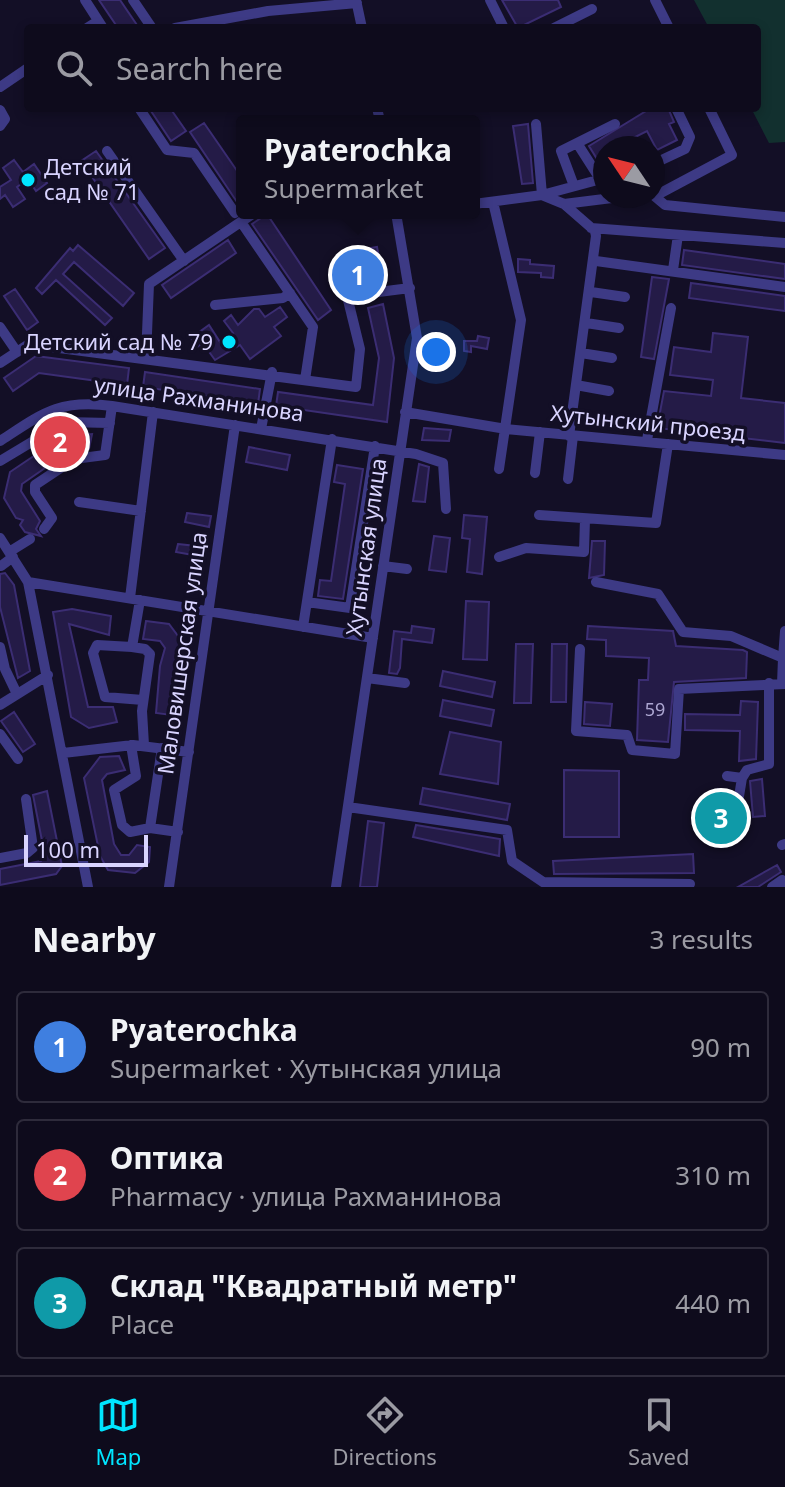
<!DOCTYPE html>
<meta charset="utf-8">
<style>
body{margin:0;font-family:"Noto Sans",sans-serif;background:#171425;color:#f1f3f6}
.compass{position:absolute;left:593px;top:136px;width:72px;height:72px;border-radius:50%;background:#0e0b1c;box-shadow:0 4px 12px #0003;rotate:305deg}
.scale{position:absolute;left:24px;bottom:20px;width:124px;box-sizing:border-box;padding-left:8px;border:4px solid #d9d4ff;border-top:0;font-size:22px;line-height:28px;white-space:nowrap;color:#d9d4ff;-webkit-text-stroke:6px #130f26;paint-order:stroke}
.you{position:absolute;left:436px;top:352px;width:28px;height:28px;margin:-20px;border:6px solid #fff;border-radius:50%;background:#1a73e8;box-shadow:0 0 0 12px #1a73e833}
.badge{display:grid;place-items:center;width:52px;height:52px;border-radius:50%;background:#00e5ff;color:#fff;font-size:26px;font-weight:700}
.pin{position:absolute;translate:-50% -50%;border:4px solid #fff;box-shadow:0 2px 8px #0006}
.popup{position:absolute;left:236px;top:115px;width:244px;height:104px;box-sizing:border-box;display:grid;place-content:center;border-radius:8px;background:#0e0b1c;filter:drop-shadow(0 2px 6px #0005);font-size:26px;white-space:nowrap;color:#9b9ba3}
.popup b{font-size:30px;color:#f1f3f6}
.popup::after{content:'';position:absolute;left:50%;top:100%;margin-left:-16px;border:16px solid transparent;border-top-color:#0e0b1c}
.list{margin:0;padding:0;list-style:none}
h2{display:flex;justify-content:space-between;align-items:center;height:104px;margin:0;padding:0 32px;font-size:34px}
h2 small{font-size:26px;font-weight:400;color:#9b9ba3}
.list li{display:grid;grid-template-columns:52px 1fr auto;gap:24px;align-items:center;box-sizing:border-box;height:112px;margin:0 16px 16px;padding:0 16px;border:2px solid #2e2b3b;border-radius:8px}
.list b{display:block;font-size:30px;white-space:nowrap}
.list p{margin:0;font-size:26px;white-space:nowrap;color:#9b9ba3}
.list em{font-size:26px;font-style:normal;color:#9b9ba3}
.icon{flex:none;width:44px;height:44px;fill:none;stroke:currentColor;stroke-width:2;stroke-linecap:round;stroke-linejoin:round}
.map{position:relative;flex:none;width:785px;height:887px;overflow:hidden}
.search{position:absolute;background:#0e0b1c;box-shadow:0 4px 12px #0003;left:24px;right:24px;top:24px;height:88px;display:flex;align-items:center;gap:20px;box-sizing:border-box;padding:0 28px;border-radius:8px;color:#9b9ba3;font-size:30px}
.sheet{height:488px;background:#0e0b1c}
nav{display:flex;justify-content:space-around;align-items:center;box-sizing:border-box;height:112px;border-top:2px solid #2e2b3b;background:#0e0b1c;font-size:22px;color:#9b9ba3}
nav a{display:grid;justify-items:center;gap:4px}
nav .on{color:#00e5ff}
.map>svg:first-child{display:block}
.green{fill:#12302f}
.building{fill:#241b47;stroke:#3b2d73;stroke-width:2}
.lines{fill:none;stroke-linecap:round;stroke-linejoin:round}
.minor{stroke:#3d3a85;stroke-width:10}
.poi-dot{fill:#00e5ff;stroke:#130f26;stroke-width:3}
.labels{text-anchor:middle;stroke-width:7;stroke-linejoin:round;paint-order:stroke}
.number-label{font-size:18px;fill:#aca6d1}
.poi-label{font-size:22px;fill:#d9d4ff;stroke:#130f26;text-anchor:start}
.street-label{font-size:22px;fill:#d9d4ff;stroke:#130f26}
</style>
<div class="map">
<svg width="785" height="887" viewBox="0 0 785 887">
<rect width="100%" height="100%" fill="#130f26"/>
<path class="green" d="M694,0H785V142L769,143L751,108H757V28H709Z"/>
<path class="building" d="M99,0H120L139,28H118Z
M502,0H558L561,7L518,28Z
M149,108H170L186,131L171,141Z
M651,108H668L674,122L669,124L677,140L657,150L647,131L621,144L623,148H605V154L597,159L589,146Z
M204,123L242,178V199L237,202L190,132Z
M528,124L533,183L522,184L513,126Z
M96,151L165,248L149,259L81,161Z
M14,160L23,172L34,164L47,183L36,191L28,179L17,187L25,199L13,207L5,195L0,199V187L11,180L3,168Z
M267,214L331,310L318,320L252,224Z
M228,240L236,253L171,298L162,285Z
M78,245L134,293L123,306L74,262L63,274L112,318L105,325L56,280L42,294L36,288L70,248L73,251Z
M377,247L381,268L369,284L347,288L343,270L362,267L359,250Z
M684,250L785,264V279L682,265Z
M518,259L530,260V264L554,266L553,278L541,277V273L518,272Z
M652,277L669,279L654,359L641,357Z
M691,283L785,296V311L689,298Z
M15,289L38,322L27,330L4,296Z
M383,304L394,358L387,422L276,406L278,392L373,405L379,358L368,308Z
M280,307L287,317L274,327L281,336L250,359L240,345L215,360L207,349L205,351L200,345L197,347L191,338L209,325L220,342L233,333L224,321L231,315L238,325L254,309H259L265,317Z
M713,333L748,337L741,398L785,403V443L657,428L664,391L711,396L713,380L670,375L674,347L711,352Z
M478,336L489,338L487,349L471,346V352L464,351V341H477Z
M36,356L129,368L127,385L39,373L13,391L4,378Z
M145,372L260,389L258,404L143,387Z
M424,428L451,430L449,441L422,440Z
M78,432L79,435L92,434L89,449L71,450L22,484L21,491L40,521L36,529L41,536L25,532L20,525L23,520L16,518L4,498L10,472L65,435Z
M249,447L290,455L287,470L246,462Z
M419,464L429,467L425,502L413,501Z
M337,465L363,469L343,599L318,596L320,580L331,581L345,484L334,482Z
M187,513L211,516L209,527L185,522Z
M464,515L487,517L482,574L467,572L470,539L462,538Z
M434,536L450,538L446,572L429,570Z
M592,541H605L604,575L589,578Z
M178,544L205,547L204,557L176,552Z
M5,573L14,585L30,671L18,678L0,607V574Z
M466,601L489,602L487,660L463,659Z
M72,609L111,616L109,635L69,624L88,707H113L117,722L89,728L71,717L53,612Z
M146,621L169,624L181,640L171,715L156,713L160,666L165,648L160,641L143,639Z
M412,626L434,629L432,643L402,639L400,668L397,674L389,673L394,631L411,633Z
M588,626L673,631L676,646L743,650L747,652L746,678L674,682L668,742L637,740L639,680H648L649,658L606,656V640L587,639Z
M516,644H533L531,703H514Z
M552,644H567L566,702H551Z
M443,671L495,682L492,697L440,686Z
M443,700L494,710L491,726L440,716Z
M741,701L758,702L756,759L739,761L740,731L685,730V714L740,715Z
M585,702L612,704L610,726L584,724Z
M14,712L35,744L23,752L1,721Z
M450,732L501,742L498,784L440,774Z
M119,756L125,770L107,774L102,780L114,844L121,855H129L137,845L150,847L149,862L135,873L108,870L100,856L84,778L100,757Z
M564,770L619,771V837H564Z
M762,779L765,816L753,817L750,781Z
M423,788L510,804L507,820L420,804Z
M718,789L732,792L723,847L708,844Z
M47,791L62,866L56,874L0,885V869L41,861L45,856L33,795Z
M368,821L384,823L377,887H360Z
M416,825L500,839L499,856L413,837Z
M693,854L694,873L554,874L553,861Z
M777,865L781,872L758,887H738Z"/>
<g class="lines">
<path class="minor" d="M85,0L103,28
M133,0L152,28
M356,0L362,28
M490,0L504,28
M655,0L669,28
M87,28L98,21
M175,28L268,11L357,3
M554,28L592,9
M0,87L28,68
M139,108L167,150L194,153L235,213L242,209
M377,108L380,121
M0,110L5,119L0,126
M536,124L542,195L564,204L595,231L596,236L569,436
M577,143L600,179
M107,151L184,261
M653,164L685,149L690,137L676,108
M574,186L561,151L615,124
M653,195L665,205L785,217
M657,195L732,155L709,108
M493,202L521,320L499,469
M474,204L542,195L605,178
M564,204L628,196
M241,222L313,327L305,380
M591,228L785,243
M596,261L785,287
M673,270L678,235
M591,292L625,297
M215,305L283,298L290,293
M586,323L619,328
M0,327L17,352
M581,353L612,358
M146,358L149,284L254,213
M0,363L29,344L356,387L360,349L347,296L410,288
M576,385L609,391
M405,412L506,429L785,455
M261,429L272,372
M647,440L671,308
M0,441C43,413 59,399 112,406L416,454L443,463L446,509
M0,461L65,422L110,423
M535,473L540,432
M568,479L573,436
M79,502L141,511
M539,515L656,523L668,444
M44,529L52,518L35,492V485L74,459L105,455L112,406
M0,538L28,582L88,887
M9,552L30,539
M499,557L526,548L584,552L585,519
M1,566L13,557
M383,566L407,569
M28,582L373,638
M596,582L658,594L683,632L731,636L783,658L782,684
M130,598L153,412
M140,600L132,647L145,649L150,654L142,711L144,745
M307,602L350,608L375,446
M303,627L332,439
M0,647L5,669L17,694
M132,647L97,645L93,653L105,697L143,700
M580,649L576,731L627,735L632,750L675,754L679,689L785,684
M783,658L785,631
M367,678L405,683
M0,705L48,675
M0,734L18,759
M131,745L136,776L114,790L122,825L130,832L150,828L178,832
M63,753L133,745L189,752
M727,776L742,778L747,770L769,764V683
M348,807L507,830L512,861L543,882L690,884
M150,828L162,748
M733,833L742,778
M782,845L785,844
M0,858L27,853L33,848L26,799
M169,887L235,425
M336,887L417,338L396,213
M772,887L782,880L785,885"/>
</g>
<g class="poi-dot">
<circle cx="28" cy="180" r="8"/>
<circle cx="229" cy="342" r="8"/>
</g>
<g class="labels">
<g class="number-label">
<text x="655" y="716">59</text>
</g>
<g class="poi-label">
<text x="44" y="175">Детский<tspan x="44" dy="25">сад № 71</tspan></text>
<text x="213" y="350" text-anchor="end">Детский сад № 79</text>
</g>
<g class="street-label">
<text transform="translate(199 399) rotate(8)" y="8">улица Рахманинова</text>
<text transform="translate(648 423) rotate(6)" y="8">Хутынский проезд</text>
<text transform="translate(366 547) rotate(-82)" y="8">Хутынская улица</text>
<text transform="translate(182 653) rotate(-82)" y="8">Маловишерская улица</text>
</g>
</g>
</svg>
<svg class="compass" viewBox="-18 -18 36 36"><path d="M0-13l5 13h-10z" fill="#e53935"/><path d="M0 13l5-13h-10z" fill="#9b9ba3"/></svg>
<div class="scale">100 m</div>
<div class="you"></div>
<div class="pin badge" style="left:358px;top:275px;background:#3f7fe0">1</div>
<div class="popup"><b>Pyaterochka</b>Supermarket</div>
<div class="pin badge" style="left:60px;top:442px;background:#e0444e">2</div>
<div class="pin badge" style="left:721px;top:818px;background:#0f9aa8">3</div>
<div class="search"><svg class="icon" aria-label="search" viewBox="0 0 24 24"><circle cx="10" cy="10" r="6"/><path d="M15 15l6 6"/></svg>Search here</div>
</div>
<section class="sheet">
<h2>Nearby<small>3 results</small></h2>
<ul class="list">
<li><span class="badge" style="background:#3f7fe0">1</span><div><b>Pyaterochka</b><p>Supermarket · Хутынская улица</p></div><em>90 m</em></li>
<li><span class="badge" style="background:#e0444e">2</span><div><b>Оптика</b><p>Pharmacy · улица Рахманинова</p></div><em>310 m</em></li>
<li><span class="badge" style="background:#0f9aa8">3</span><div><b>Склад &quot;Квадратный метр&quot;</b><p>Place</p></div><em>440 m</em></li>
</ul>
</section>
<nav>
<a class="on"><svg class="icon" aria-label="map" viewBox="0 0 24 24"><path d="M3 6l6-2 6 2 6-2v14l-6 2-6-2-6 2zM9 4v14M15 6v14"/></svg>Map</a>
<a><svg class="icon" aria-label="directions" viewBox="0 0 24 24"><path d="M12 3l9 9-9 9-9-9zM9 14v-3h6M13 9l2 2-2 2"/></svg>Directions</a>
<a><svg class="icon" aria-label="saved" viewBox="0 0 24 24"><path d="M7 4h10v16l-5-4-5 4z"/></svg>Saved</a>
</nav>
